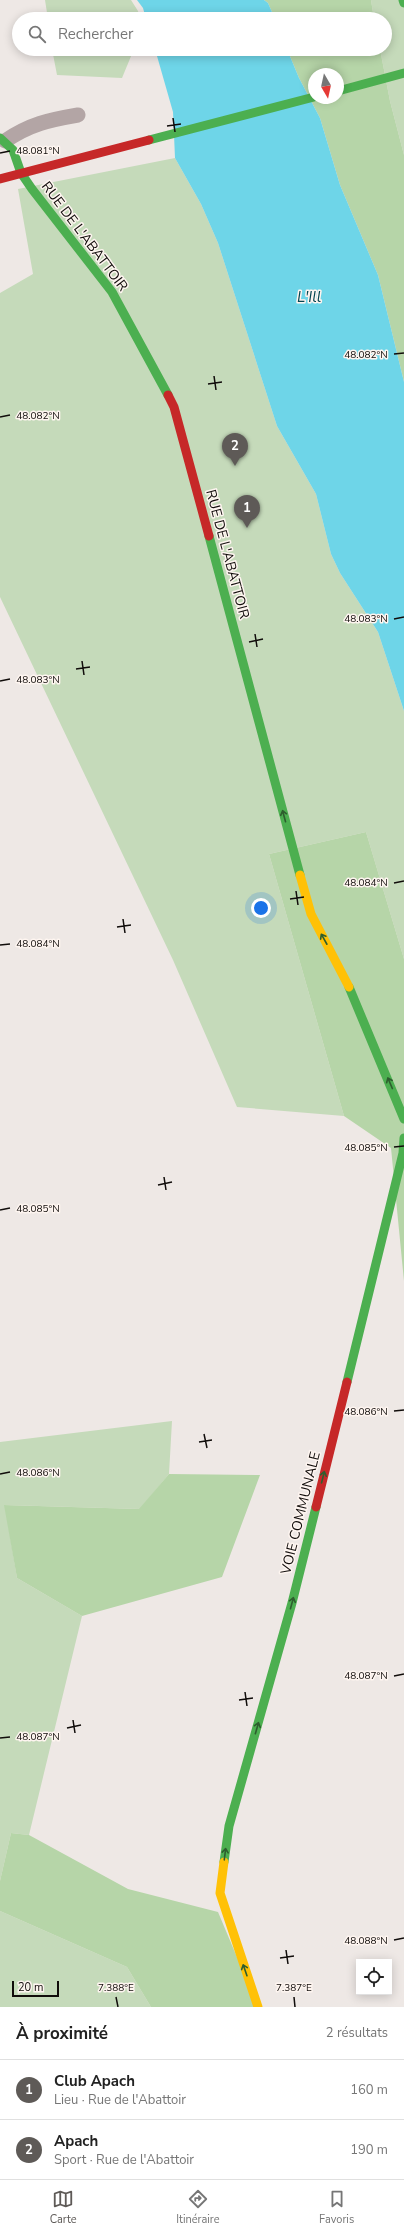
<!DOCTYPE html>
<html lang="fr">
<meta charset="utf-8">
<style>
body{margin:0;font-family:"Nunito Sans",sans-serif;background:#f2f2f2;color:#222}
.controls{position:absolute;right:12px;bottom:12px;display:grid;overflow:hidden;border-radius:0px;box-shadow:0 2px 10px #0003}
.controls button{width:36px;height:36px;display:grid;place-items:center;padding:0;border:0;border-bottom:1px solid #e0e0e0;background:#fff;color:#222;font:20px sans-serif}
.compass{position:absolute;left:308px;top:68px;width:36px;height:36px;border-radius:50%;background:#fff;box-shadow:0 2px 10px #0003;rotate:171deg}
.scale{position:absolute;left:12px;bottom:10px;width:47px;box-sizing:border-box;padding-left:4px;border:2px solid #110d0b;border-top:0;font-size:11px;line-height:14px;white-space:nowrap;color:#110d0b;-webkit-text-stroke:3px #fef5f0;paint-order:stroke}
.you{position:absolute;left:261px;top:908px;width:14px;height:14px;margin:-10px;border:3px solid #fff;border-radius:50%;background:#1a73e8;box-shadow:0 0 0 6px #1a73e833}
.badge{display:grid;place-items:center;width:26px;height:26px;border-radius:50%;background:#5e5a57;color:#fff;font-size:13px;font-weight:700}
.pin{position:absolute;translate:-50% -33px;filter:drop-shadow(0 1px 2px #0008)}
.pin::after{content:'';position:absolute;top:21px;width:14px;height:12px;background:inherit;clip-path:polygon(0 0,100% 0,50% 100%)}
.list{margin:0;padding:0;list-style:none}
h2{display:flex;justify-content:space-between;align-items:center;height:52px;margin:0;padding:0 16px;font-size:17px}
h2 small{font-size:13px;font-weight:400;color:#767676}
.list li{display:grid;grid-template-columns:26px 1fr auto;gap:12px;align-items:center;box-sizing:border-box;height:60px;padding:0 16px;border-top:1px solid #e0e0e0}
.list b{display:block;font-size:15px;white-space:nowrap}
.list p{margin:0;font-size:13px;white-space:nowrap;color:#767676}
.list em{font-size:13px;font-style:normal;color:#767676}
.icon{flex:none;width:22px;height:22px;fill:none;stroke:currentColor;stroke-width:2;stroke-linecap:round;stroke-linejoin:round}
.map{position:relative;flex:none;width:404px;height:2007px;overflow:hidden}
.search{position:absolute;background:#fff;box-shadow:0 2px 10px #0003;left:12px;right:12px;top:12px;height:44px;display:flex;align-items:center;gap:10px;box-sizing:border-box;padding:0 14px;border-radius:22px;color:#767676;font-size:15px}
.sheet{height:172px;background:#fff}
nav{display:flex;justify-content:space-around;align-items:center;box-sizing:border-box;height:56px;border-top:1px solid #e0e0e0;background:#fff;font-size:11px;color:#767676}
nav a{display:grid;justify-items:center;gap:2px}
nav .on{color:#5e5a57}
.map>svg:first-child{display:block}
.green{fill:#c5daba}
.forest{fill:#b6d5a8;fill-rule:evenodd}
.water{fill:#6ed5e8}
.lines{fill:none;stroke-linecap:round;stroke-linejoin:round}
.street{stroke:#b3a5a5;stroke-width:15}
.fast{stroke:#4caf50;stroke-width:9}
.slow{stroke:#ffc107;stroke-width:9}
.jam{stroke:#c62828;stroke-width:9}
.oneway{stroke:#2e5e2e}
.ticks{fill:none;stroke:#110d0b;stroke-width:1.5}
.labels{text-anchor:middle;stroke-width:3;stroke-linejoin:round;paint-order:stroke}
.street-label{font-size:14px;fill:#110d0b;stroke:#fef5f0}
.water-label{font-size:15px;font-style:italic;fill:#024551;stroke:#fef5f0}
.ticks-label{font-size:10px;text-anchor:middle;fill:#110d0b;stroke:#fef5f0;stroke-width:3;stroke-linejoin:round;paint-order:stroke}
</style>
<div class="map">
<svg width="404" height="2007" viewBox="0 0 404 2007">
<rect width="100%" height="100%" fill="#eee8e5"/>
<path class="green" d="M45,0H131L138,11L140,19H48Z
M371,0H404V155L390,101L380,49H385V19H374Z
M52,49H134L122,78L57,75Z
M175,158L201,204L218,243L277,426L316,494L331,554L340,573L378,632L404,711V959L366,832L269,854L344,1116L237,1107L173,960L0,597V293L33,274L18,189Z
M172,1421L169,1474L140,1509L5,1505L17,1578L82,1616L29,1835L11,1833L0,1881V1442Z
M0,1911L127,1967L151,2007H0Z"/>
<path class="forest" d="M264,0H371L374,19H275L268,3Z
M287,49H380L390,101L404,155V382L378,275L340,185L320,118L299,78ZM314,74H338V98H314Z
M366,832L404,959V1281L391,1148L344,1116L269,854Z
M169,1474L260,1475L222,1577L82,1616L17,1578L4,1505L139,1509Z
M11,1833L29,1835L128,1889L218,1912L258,2007H151L127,1967L0,1911V1881Z"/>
<path class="water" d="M137,0H264L268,3L275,19H146L143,8Z
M155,49H287L299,78L320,118L340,185L378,275L404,382V711L378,632L340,573L331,554L316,494L277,426L218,243L201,204L175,158L173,112Z"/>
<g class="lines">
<path class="street" d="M5,141C30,124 49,120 78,115"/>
<path class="fast" d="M403,0L404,3
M338,91L404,73
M0,138L13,150L21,173L32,189L112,292L168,395
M149,140L314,97
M209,536L300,875
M349,987L404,1119
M347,1382L403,1153L404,1138
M224,1862L229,1826L292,1603L316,1507"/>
<path class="slow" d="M300,875L311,914L349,987
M224,1862L220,1893L258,2007"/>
<path class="jam" d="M0,179L149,140
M168,395L174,407L209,536
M316,1507L347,1382"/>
</g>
<defs><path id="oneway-shaft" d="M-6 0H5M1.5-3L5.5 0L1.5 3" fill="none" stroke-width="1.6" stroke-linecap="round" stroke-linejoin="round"/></defs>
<g class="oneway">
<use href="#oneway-shaft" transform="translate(284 816) rotate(-105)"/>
<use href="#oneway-shaft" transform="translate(324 939) rotate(-119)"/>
<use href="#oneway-shaft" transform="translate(390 1083) rotate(-113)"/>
<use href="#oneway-shaft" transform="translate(323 1477) rotate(-76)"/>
<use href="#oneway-shaft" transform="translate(292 1603) rotate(-75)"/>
<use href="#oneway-shaft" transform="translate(257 1728) rotate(-74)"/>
<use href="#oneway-shaft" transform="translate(225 1854) rotate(-83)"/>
<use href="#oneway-shaft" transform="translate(245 1970) rotate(-109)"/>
</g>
<path class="ticks" d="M173,118L175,132M167,126L181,124M0,153L10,151M394,354L404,353M214,376L216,390M208,384L222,382M0,417L10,415M394,619L404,617M255,634L257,647M249,642L263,639M82,661L84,675M76,669L90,667M0,681L10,679M394,883L404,881M296,891L298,905M290,899L304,897M123,919L125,933M117,927L131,925M0,945L10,944M394,1147L404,1146M164,1177L166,1190M158,1185L172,1182M0,1210L10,1208M394,1411L404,1410M204,1434L207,1448M199,1442L212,1440M0,1474L10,1472M394,1676L404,1674M245,1692L247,1706M239,1700L253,1698M73,1720L75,1733M67,1728L81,1725M0,1738L10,1737M394,1940L404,1938M286,1950L288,1964M280,1958L294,1956M116,1997L118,2007M294,1997L295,2007"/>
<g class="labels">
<g class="street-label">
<text transform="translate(85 236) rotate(53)" y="5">RUE DE L'ABATTOIR</text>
<text transform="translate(228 554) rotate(75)" y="5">RUE DE L'ABATTOIR</text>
<text transform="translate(300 1513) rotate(-76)" y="5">VOIE COMMUNALE</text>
</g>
<g class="water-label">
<text x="309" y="302">L'Ill</text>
</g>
</g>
<g class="ticks-label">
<text x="38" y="154">48.081°N</text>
<text x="366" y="358">48.082°N</text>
<text x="38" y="419">48.082°N</text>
<text x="366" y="622">48.083°N</text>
<text x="38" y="683">48.083°N</text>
<text x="366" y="886">48.084°N</text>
<text x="38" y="947">48.084°N</text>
<text x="366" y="1151">48.085°N</text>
<text x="38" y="1212">48.085°N</text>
<text x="366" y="1415">48.086°N</text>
<text x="38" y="1476">48.086°N</text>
<text x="366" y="1679">48.087°N</text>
<text x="38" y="1740">48.087°N</text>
<text x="366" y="1944">48.088°N</text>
<text x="116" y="1991">7.388°E</text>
<text x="294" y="1991">7.387°E</text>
</g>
</svg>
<div class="controls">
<button><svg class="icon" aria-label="locate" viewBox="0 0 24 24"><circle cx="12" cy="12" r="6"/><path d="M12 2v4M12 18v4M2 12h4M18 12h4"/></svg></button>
</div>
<svg class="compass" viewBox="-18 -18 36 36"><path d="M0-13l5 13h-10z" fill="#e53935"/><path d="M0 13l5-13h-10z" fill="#767676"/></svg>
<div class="scale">20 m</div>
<div class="you"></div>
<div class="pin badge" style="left:247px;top:528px">1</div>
<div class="pin badge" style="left:235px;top:466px">2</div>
<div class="search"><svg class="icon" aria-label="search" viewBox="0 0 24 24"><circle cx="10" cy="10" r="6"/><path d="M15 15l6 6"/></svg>Rechercher</div>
</div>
<section class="sheet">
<h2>À proximité<small>2 résultats</small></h2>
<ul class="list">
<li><span class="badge">1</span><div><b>Club Apach</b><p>Lieu · Rue de l'Abattoir</p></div><em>160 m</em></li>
<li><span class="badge">2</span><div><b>Apach</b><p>Sport · Rue de l'Abattoir</p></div><em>190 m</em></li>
</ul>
</section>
<nav>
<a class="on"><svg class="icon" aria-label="map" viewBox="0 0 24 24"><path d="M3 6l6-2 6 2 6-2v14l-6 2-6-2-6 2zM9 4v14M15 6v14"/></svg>Carte</a>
<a><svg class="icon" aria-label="directions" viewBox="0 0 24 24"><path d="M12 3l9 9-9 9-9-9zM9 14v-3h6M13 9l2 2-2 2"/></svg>Itinéraire</a>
<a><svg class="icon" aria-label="saved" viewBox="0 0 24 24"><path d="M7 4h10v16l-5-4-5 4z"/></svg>Favoris</a>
</nav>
